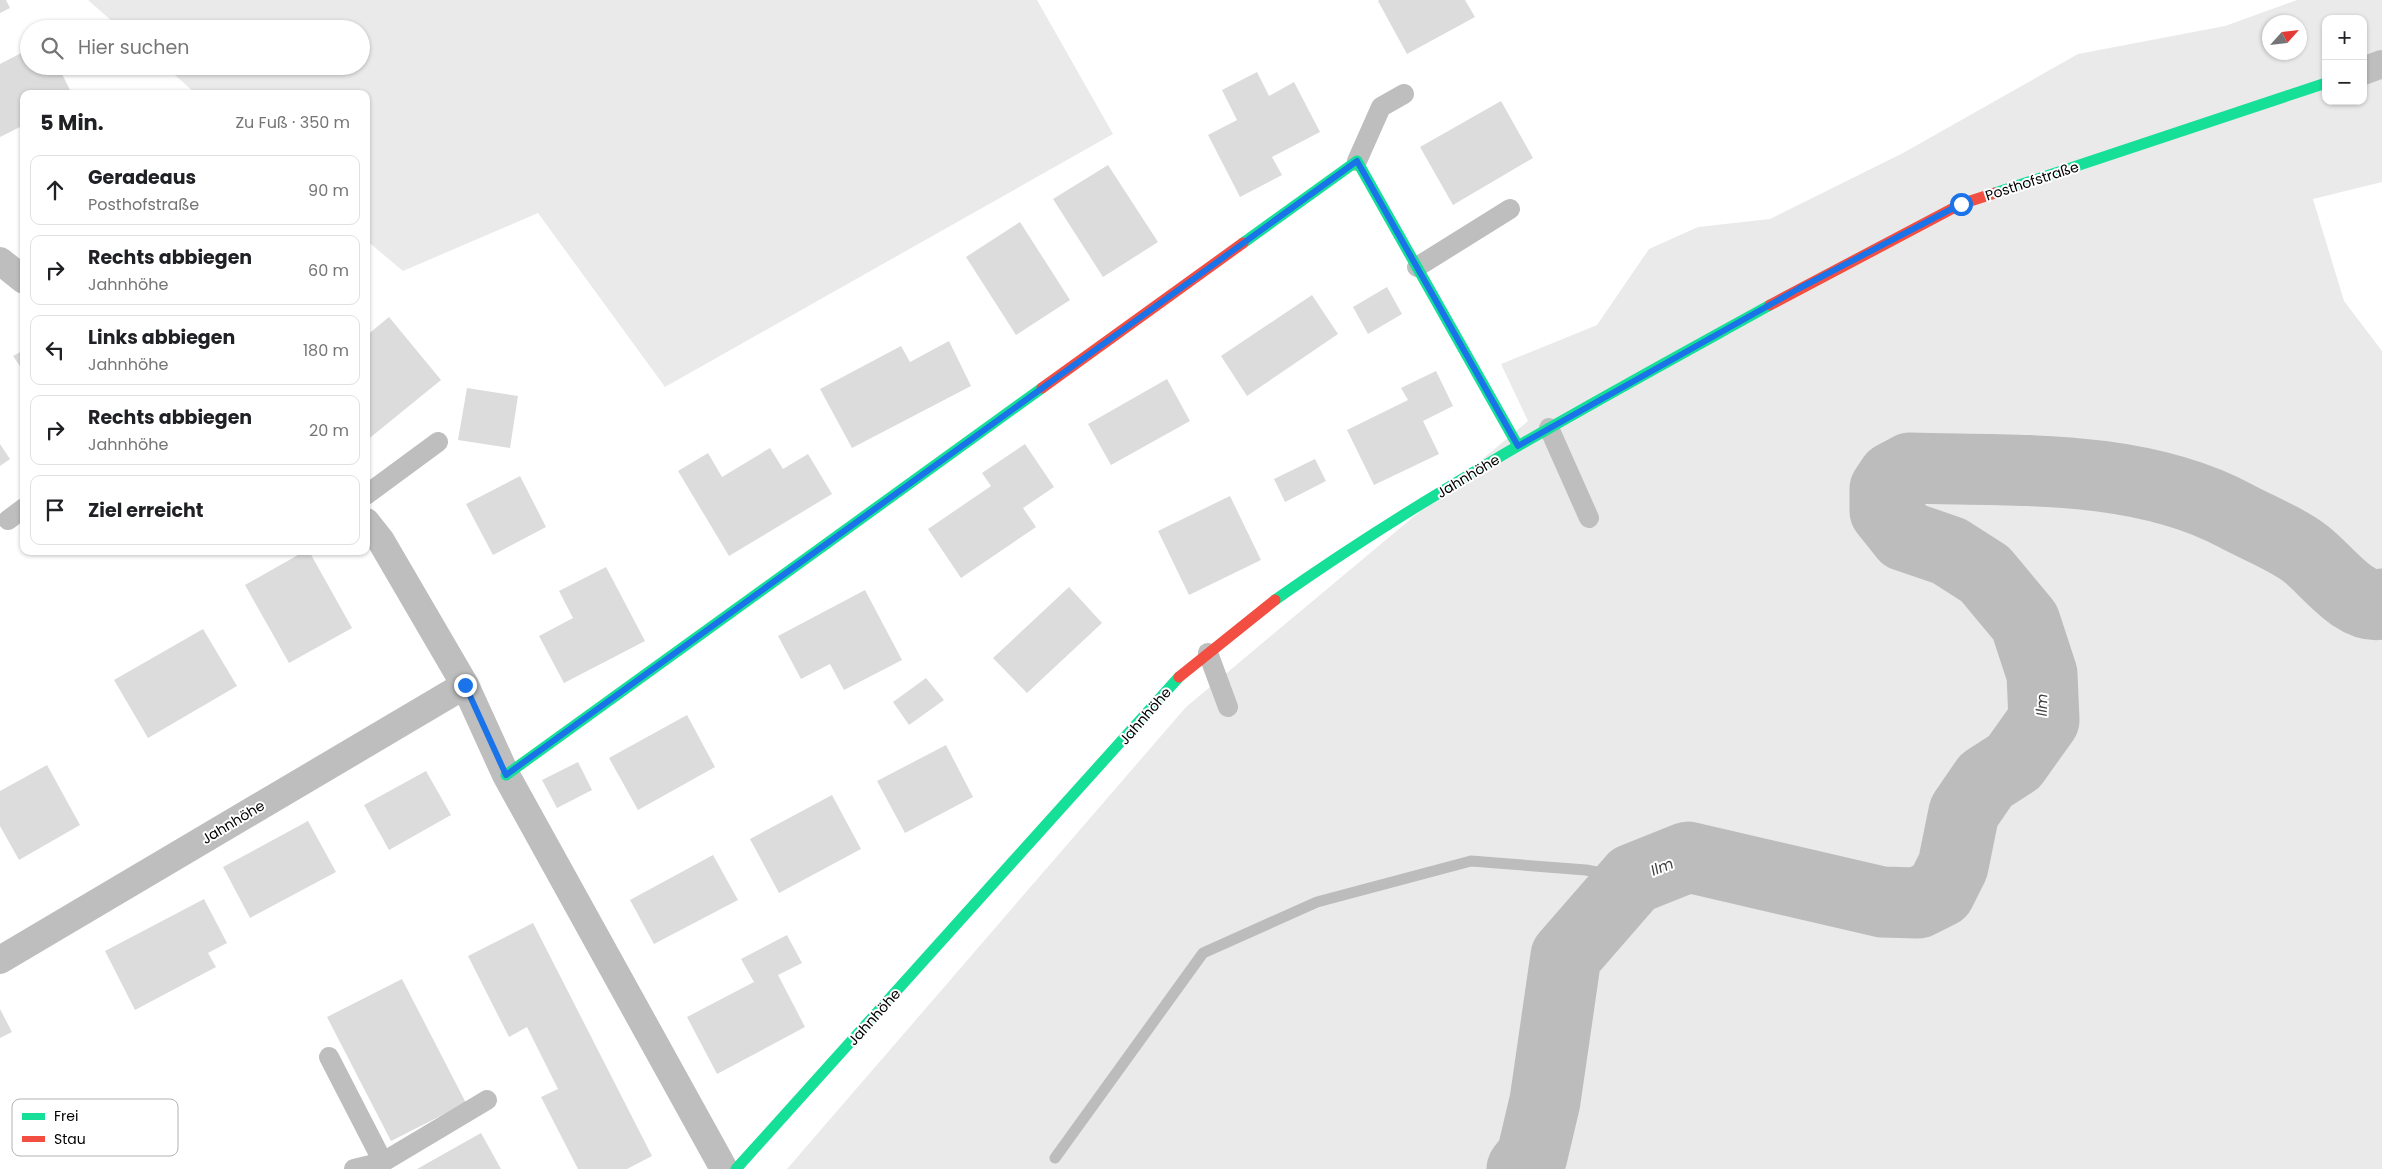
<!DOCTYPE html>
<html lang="de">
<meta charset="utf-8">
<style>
body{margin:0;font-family:Poppins,sans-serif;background:#f6f6f6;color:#202124}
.controls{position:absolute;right:15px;top:15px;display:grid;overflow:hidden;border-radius:10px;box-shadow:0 1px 4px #0004}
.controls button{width:45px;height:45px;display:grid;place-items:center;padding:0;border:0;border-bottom:1px solid #e0e0e0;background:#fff;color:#202124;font:25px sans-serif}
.compass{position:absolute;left:2262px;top:15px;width:45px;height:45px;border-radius:50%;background:#fff;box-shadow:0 1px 4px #0004;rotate:63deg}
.stop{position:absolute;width:15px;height:15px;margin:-11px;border:4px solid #1a73e8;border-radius:50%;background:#fff}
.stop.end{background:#1a73e8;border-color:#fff;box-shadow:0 1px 5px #0008}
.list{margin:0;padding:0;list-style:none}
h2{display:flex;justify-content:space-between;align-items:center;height:65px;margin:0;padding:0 20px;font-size:21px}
h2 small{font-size:16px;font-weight:400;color:#757577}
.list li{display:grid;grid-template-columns:32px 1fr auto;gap:15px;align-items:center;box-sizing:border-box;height:70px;margin:0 10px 10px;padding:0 10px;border:1px solid #e0e0e0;border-radius:10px}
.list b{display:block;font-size:19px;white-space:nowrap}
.list p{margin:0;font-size:16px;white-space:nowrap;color:#757577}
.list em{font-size:16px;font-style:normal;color:#757577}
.icon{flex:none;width:28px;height:28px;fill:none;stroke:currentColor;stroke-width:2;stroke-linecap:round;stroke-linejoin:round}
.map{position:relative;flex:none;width:2382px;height:1169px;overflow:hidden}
.search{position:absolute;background:#fff;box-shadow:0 1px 4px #0004;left:20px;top:20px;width:350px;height:55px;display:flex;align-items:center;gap:12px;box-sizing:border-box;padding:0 18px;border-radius:28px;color:#757577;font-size:19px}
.panel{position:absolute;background:#fff;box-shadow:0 1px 4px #0004;left:20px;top:90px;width:350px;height:465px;border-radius:10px}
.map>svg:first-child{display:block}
.green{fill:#eaeaea;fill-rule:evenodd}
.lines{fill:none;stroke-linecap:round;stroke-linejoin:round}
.stream{stroke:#bcbcbc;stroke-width:11}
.river{stroke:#bcbcbc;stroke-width:71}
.building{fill:#dcdcdc}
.lane{stroke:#bebebe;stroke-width:20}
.street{stroke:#bebebe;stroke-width:28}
.fast{stroke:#16e098;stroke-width:11}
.jam{stroke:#f24e42;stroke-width:11}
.route{stroke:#1a73e8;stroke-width:6}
.labels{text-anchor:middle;stroke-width:4;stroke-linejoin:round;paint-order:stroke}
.street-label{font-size:14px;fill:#000;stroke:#fff}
.water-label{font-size:15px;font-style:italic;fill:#404040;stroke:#fff}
.key{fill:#fff;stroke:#b2b2b2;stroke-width:1}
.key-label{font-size:14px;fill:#000}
</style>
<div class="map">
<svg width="2382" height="1169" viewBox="0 0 2382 1169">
<rect width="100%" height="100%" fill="#fff"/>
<path class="green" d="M88,0H1037L1113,134L665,387L538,213L403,271L366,240V94H196L165,66H361V29H121Z
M2297,0H2382V182L2313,199L2344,301L2382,351V1169H787L1186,707L1528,421L1501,364L1597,325L1649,249L1698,227L1770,219L1903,153L2078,54L2225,26ZM2326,19H2363V101H2326ZM2270,22H2300V52H2270Z"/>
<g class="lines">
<path class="stream" d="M1055,1158L1203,953L1317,902L1471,861L1586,870L1633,879"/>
<path class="river" d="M1522,1169L1532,1156L1545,1101L1566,956L1633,879L1688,857L1882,902L1918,903L1940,892L1953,866L1964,812L1986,780L2014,762L2044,720L2042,674L2025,622L1985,574L1949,551L1905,536L1885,511V489L1893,477L1910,468C2017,471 2139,464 2236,516C2258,528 2287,539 2306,554C2327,570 2354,610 2382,604"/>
</g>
<path class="building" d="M0,0H6L10,8L0,13Z
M1379,0H1465L1475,17L1407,54L1378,1Z
M29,49V66H58L72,94H24V125L0,137V64Z
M1257,72L1269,96L1294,82L1320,132L1272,157L1282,175L1240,197L1208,135L1237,120L1222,90Z
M1501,101L1533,158L1453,205L1420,147Z
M1108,165L1158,242L1103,277L1053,199Z
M1020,222L1070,300L1016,335L966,257Z
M1387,287L1402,314L1368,334L1353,307Z
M1312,295L1338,334L1247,396L1221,356Z
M389,317L441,380L366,441V336Z
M949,341L971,386L852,448L820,389L901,346L910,362Z
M24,350V372L13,356Z
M1436,371L1453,406L1423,421L1439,454L1374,485L1347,430L1408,400L1401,388Z
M1167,379L1190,421L1111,465L1088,424Z
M467,388L518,396L510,448L458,440Z
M0,444L10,459L0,466Z
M1025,444L1054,487L1023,508L1036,527L961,578L928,529L991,486L982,473Z
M770,448L783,469L808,454L832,494L729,556L678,471L708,453L722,477Z
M1315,459L1326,481L1285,502L1274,479Z
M520,476L546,527L493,555L466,504Z
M1230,496L1261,560L1189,595L1158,531Z
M305,551H309L352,628L289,663L245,585Z
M606,567L645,641L564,683L539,636L573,618L559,591Z
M1069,587L1102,623L1027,693L993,658Z
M865,590L902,660L844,690L830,664L801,679L778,636Z
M203,629L237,686L148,738L114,680Z
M926,678L944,700L909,725L893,702Z
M687,715L715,767L638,810L609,758Z
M946,745L973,797L905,833L877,781Z
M578,762L592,790L557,808L542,780Z
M47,765L80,825L19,860L0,826V791Z
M426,771L451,815L389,850L364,805Z
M832,795L861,849L779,893L750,839Z
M308,821L336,872L250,918L223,867Z
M713,855L738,900L654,944L630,900Z
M204,899L227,943L208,953L216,967L135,1010L105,951Z
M533,923L652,1156L627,1169H578L541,1097L558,1089L527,1027L509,1037L468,956Z
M787,935L802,963L778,975L805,1027L717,1074L687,1017L754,982L741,959Z
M402,979L466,1103L391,1141L327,1017Z
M0,1009L12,1032L0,1038Z
M481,1133L501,1169H417Z"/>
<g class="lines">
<path class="lane" d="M1357,161L1381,107L1404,94
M1417,267L1510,209
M1549,428L1589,518
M366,495L438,442
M8,520L24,508
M1208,653L1228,707
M329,1057L383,1162
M354,1169L383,1162L487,1100"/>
<path class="street" d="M2363,71L2382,64
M0,261L24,280
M366,522L381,541L465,685L506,775L724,1169
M0,960L465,685"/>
<path class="fast" d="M1995,193L2326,83
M1243,243L1357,161L1518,446
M1275,600C1432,489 1602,398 1770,305
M506,775L1042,388
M736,1169L1179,677"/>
<path class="jam" d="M1770,305L1961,204L1995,193
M1042,388L1243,243
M1179,677L1275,600"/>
</g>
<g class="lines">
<path class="route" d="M465,685L506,775L1357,161L1518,446L1798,289L1961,204"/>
</g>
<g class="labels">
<g class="street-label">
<text transform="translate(2032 181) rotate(-18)" y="5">Posthofstraße</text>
<text transform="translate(1468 476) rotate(-31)" y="5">Jahnhöhe</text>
<text transform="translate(1145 716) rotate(-49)" y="5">Jahnhöhe</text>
<text transform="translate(233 822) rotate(-31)" y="5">Jahnhöhe</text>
<text transform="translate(874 1017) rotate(-48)" y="5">Jahnhöhe</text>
</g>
<g class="water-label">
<text transform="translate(2042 705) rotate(-89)" y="5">Ilm</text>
<text transform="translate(1662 867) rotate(-22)" y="5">Ilm</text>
</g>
</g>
<rect x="12" y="1099" width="166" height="57" rx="8" class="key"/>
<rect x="22" y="1113" width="23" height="7" fill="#16e098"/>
<rect x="22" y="1136" width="23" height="6" fill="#f24e42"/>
<g class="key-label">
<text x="54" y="1121">Frei</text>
<text x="54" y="1144">Stau</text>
</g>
</svg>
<div class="controls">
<button>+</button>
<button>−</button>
</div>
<svg class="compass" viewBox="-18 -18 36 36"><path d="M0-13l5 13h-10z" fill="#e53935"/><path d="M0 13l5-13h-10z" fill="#757577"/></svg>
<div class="stop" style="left:1961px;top:204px"></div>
<div class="stop end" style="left:465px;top:685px"></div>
<div class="search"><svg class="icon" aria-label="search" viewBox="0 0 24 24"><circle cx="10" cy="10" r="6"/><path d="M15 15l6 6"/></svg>Hier suchen</div>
<section class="panel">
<h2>5 Min.<small>Zu Fuß · 350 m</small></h2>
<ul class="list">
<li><svg class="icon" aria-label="ahead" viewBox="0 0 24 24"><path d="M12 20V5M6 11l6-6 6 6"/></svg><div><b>Geradeaus</b><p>Posthofstraße</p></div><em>90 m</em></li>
<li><svg class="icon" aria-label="right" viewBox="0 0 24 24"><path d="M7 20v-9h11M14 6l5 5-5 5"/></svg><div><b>Rechts abbiegen</b><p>Jahnhöhe</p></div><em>60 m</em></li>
<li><svg class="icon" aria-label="left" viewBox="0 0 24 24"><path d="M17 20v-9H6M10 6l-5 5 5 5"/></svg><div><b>Links abbiegen</b><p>Jahnhöhe</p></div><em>180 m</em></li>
<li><svg class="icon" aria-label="right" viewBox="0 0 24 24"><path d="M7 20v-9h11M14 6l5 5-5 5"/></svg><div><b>Rechts abbiegen</b><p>Jahnhöhe</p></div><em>20 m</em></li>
<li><svg class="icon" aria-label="arrive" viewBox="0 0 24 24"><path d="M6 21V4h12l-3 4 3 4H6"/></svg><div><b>Ziel erreicht</b></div></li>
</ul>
</section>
</div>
